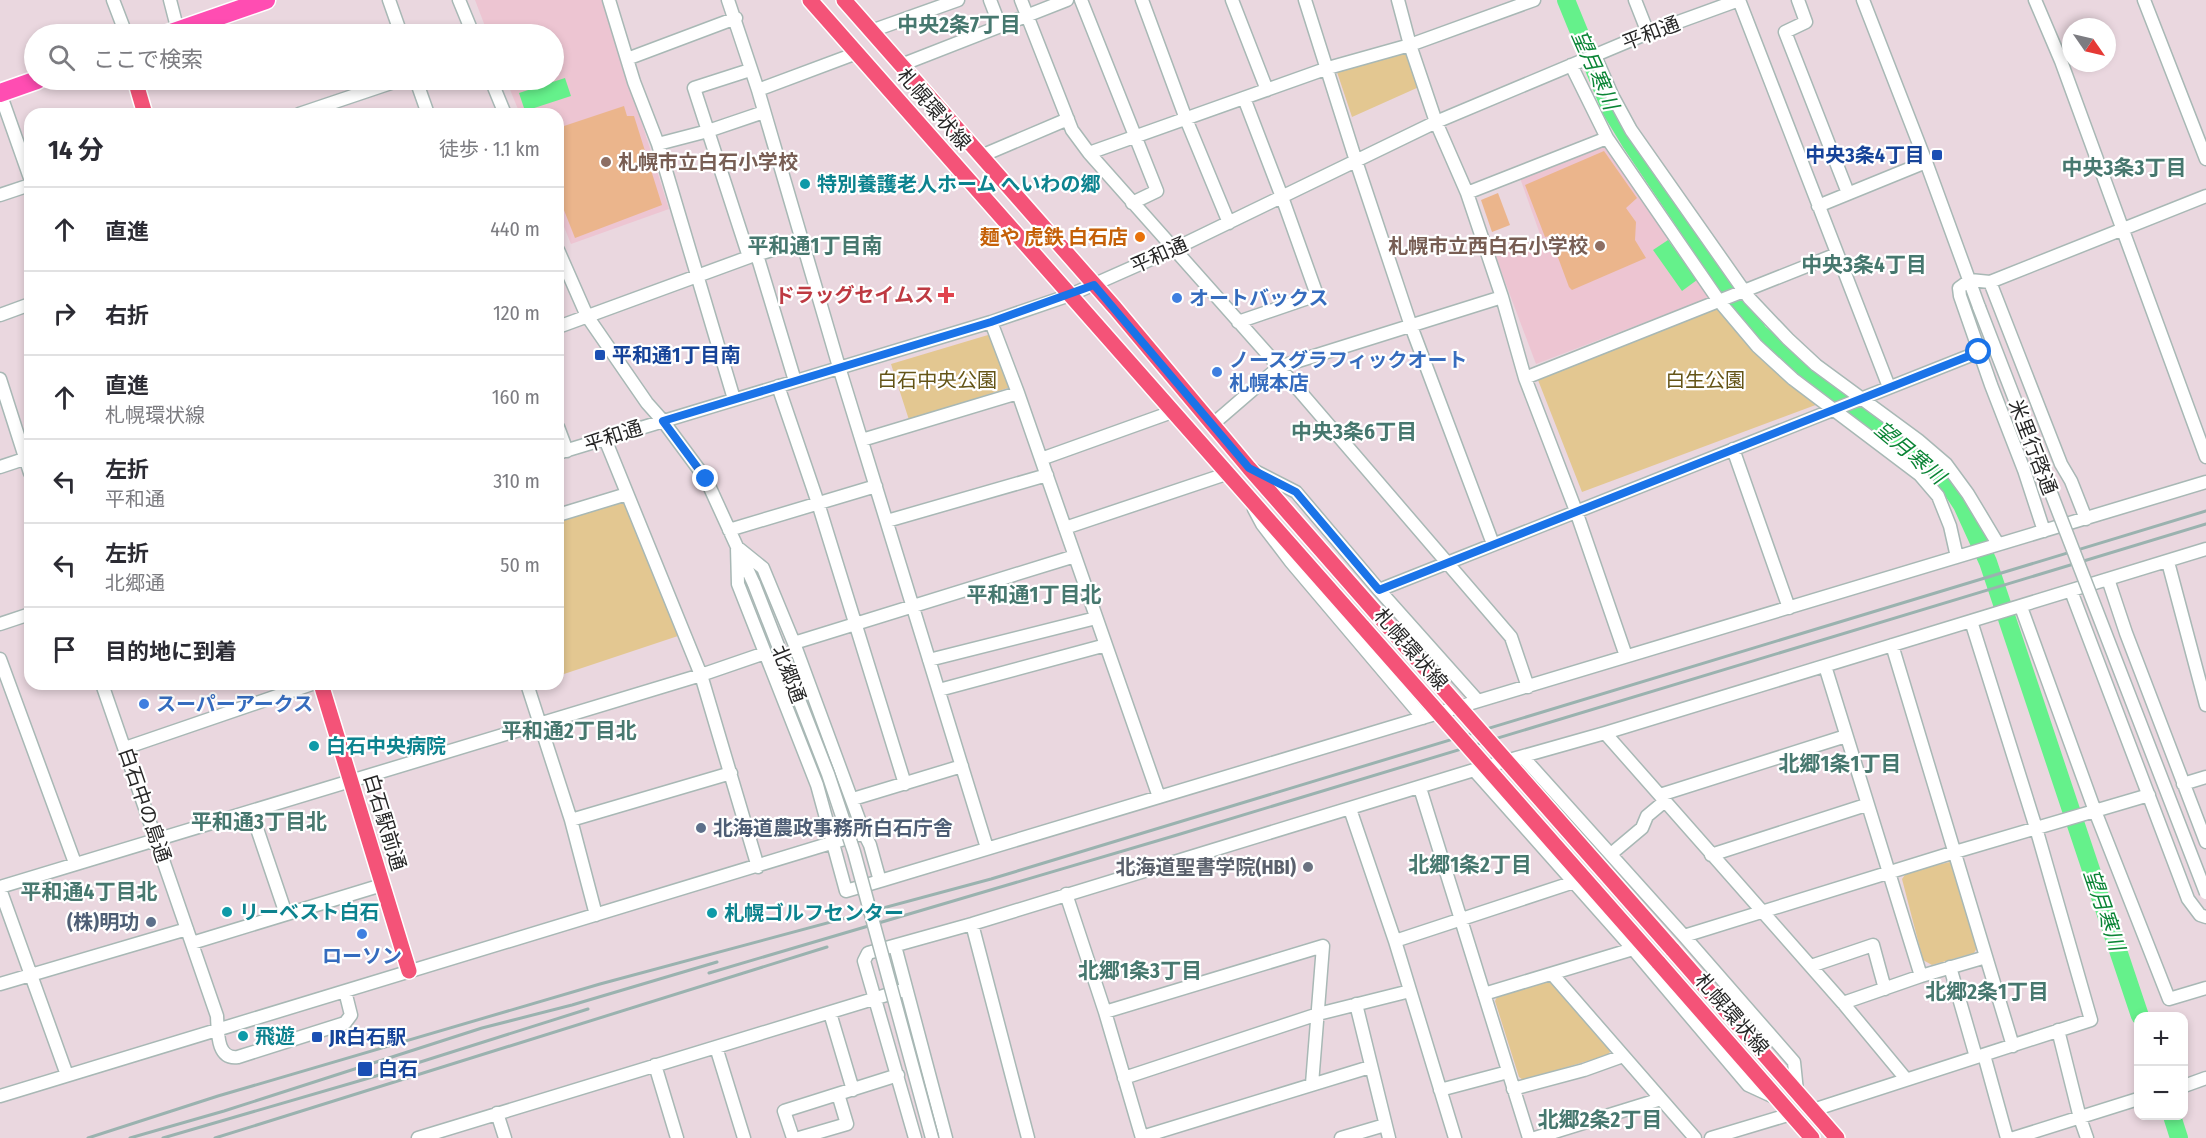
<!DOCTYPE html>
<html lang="ja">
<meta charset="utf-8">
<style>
body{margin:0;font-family:"Fira Sans Condensed","Noto Sans JP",sans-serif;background:#f2f2f3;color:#2b2b33}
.controls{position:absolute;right:18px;bottom:18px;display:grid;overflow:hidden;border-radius:12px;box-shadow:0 3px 9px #0003}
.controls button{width:54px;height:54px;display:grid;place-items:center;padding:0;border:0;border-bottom:2px solid #e1e1e2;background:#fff;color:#2b2b33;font:30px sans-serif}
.compass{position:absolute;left:2062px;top:18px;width:54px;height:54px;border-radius:50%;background:#fff;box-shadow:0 3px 9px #0003;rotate:124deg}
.stop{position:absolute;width:18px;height:18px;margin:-14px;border:4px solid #1a73e8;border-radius:50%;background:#fff}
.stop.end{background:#1a73e8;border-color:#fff;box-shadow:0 2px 6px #0008}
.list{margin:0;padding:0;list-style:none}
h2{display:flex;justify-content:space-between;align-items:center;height:78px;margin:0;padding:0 24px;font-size:26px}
h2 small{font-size:20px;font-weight:400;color:#7c7c81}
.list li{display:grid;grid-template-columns:39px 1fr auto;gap:18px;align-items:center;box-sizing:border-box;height:84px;padding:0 24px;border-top:2px solid #e1e1e2}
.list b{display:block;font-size:22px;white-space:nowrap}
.list p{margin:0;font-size:20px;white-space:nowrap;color:#7c7c81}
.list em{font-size:20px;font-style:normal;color:#7c7c81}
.icon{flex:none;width:33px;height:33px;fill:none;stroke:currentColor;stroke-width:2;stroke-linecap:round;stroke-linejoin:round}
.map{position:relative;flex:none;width:2206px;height:1138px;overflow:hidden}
.search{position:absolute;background:#fff;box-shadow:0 3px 9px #0003;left:24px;top:24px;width:540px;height:66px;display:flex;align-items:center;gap:15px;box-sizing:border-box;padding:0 21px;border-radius:33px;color:#7c7c81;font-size:22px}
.panel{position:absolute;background:#fff;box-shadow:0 3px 9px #0003;left:24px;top:108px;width:540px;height:582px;border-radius:18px}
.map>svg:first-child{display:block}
.education{fill:#edc5d2}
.green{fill:#e3c791}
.pitch{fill:#ebb58c}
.water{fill:#65f18b}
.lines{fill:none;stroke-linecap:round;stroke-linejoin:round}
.river{stroke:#65f18b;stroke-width:18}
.minor-casing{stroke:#a8b8b5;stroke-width:15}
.major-casing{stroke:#fff;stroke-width:18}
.highway-casing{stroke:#fff;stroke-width:21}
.minor{stroke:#fff;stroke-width:12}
.major{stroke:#f45378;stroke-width:15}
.highway{stroke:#ff4db2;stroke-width:18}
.rail{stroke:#9ab2af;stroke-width:3}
.minor-bridge-casing{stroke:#a8b8b5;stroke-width:15;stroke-linecap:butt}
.major-bridge-casing{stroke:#fff;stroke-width:18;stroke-linecap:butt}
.minor-bridge{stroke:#fff;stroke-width:12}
.major-bridge{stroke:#f45378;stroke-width:15}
.route{stroke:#1a73e8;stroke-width:8}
.transit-dot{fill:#1a4fb4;stroke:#fff;stroke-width:2}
.education-dot{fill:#8d6e63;stroke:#fff;stroke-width:2}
.culture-dot{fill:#0f9aa8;stroke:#fff;stroke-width:2}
.food-dot{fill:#e8710a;stroke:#fff;stroke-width:2}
.health-dot{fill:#e0444e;stroke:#fff;stroke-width:2}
.shop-dot{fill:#3f7fe0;stroke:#fff;stroke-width:2}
.service-dot{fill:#5c6f8a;stroke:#fff;stroke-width:2}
.worship-dot{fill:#6b7280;stroke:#fff;stroke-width:2}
.labels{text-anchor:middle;stroke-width:4.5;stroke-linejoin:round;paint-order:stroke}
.street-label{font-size:20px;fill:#272727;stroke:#fff}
.transit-label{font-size:20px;font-weight:bold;fill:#164399;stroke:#fff;text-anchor:start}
.education-label{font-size:20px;font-weight:bold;fill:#785e54;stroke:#fff;text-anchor:start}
.culture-label{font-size:20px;font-weight:bold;fill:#0d838f;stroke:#fff;text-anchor:start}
.food-label{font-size:20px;font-weight:bold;fill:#c56008;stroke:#fff;text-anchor:end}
.health-label{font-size:20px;font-weight:bold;fill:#be3a42;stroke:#fff;text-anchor:end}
.shop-label{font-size:20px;font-weight:bold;fill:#366cbe;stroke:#fff;text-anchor:start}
.park-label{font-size:20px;fill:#645417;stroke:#fff}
.service-label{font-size:20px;font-weight:bold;fill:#4e5e75;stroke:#fff;text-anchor:start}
.worship-label{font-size:20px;font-weight:bold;fill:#5b616d;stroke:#fff;text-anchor:end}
.neighbourhood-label{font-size:21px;font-weight:bold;fill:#47786f;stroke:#fff}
.water-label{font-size:21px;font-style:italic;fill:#0a8435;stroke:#fff}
</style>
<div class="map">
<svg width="2206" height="1138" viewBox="0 0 2206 1138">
<rect width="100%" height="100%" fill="#ead7df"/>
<path class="education" d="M475,0H603L669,209L571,244L558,212V114H520L506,80H554V34H488Z
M1609,143L1711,297L1536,364L1495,255L1541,237L1520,178Z"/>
<path class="green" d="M1407,51L1419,87L1352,117L1337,72Z
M1723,306L1821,403L1582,492L1538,380Z
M988,335L994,341L1011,387L909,420L891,364Z
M622,501L626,504L681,635L558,676V521Z
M1950,862L1955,866L1978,946L1974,953L1932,965L1923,960L1902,879L1907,872Z
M1547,982L1552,983L1611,1050L1608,1055L1523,1080L1519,1077L1495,1001L1497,997Z"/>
<path class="pitch" d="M624,106L627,116H634L662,205L575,238L558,195V128Z
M1604,151L1637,198L1626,208L1636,222L1635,240L1646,258L1572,290L1569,287L1550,236L1545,237L1525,185Z
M1498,193L1510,225L1492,232L1481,200Z"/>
<path class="water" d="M565,78L571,96L525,111L519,93Z
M1668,240L1697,280L1682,291L1653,250Z"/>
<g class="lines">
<path class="river" d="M1566,0L1611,110L1631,143L1759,333L1943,476L1962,505L1988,562L2140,1016
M2172,1116L2179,1138"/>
<g class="minor-casing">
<path id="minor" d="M113,0L126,34
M170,0L178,31
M389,0L401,34
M459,0L473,34
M609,0L634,82L658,144L734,399
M728,0L758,90L839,367L987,848
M990,0L1000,26
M1021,0L1072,130L1089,153L1279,367L1511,637L1528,687
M1081,0L1157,191L1132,203
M1142,0L1186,119L1229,223
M1232,0L1267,90
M1305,0L1356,161L1411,326L1493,544
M1398,0L1410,45L1436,122L1467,193L1502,297L1525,378L1576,511L1626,656
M1635,0L1648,33
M1739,0L1889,387
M1798,0L1806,22L1785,32L1848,193
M1863,0L1926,162L1979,307
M2035,0L2061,61L2206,457
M2144,0L2206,159
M871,31L958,0
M1595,56L1612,95L1631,130L1749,298L1788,339L1816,365L1918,440L1946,464L1968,494L1998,544
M627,59L736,18
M901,65L1067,0
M1571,65L1607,138L1719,301L1757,346L1793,379L1920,475L1938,496L1950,526L1957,557
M416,80L428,114
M491,80L505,114
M758,90L857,53
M0,93L30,178
M299,114L400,80
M658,144L708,131L764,112
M1089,153L1328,68L1410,45L1534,0
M981,156L1068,119
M1467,193L1607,138
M0,195L30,185
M1818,206L1926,162
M558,250L587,316L647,403L663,421L706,479L754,584
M757,255L795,381
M749,257L694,88L750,70
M1990,282L2061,464L2071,481L2086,519
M0,315L30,304
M991,322L1018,393L1159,797
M1238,322L1317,295L1282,197L1244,98
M558,327L749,257L802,241
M1525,378L1837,254
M0,379L30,473
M778,386L818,503L905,784
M1213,424L1279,367L1502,297
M558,427L567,451
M605,439L701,675L758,867
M862,440L1018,393
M1733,449L1789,608
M558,453L991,322L1070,295L1174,249L1436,122L1648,33L1739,0
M1041,459L1172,412
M0,467L30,457
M1253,470L1296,492L1379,590L1478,701
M1254,509L1262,524L1291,562L1423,718
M558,515L627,494
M887,521L1047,475
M1065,528L1229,473
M729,530L876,486
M2044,531L2024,470L1991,385L1960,296L1959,288L1970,280L1990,282L2206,196
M737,547L763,568L794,643L864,833L870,845L880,881L846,891L817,785L738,584Z
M2168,562L2206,705
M2108,579L2126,633L2206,842
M1379,590L1979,352
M2071,591L2188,899L2200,915L2206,917
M2021,607L2095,811L2169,999L2206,988
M0,624L30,614
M794,643L1075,556
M1892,645L2013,1046
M0,659L75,863
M929,660L1096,618
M1825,666L1921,976
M102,684L217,1016C218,1031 216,1060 238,1057L345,1023L351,1015L345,991
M527,684L571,820L596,915
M939,690L1106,645
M1605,733L1843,1003L1906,1079
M125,748L312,684
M1523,757L1684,936L1794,1062L1797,1091
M1474,770L1633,949L1748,1085L1774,1097
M2183,784L2206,777
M1420,788L1529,1138
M1660,795L1846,736
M853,799L962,766
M1350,809L1395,941L1455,1138
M251,811L286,914
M571,820L731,773
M1611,854L1642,828L1647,816L1665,801
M1711,855L1866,805
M880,881L2206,482
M0,887L701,675L765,653
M0,889L67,1075
M1066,894L1105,1012L1142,1138
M972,924L1028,1138
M1684,936L1955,852L2149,795
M1395,941L1574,882
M192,943L382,885
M895,946L946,1138
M1811,966L1873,945L1885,989
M1950,967L1976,1057
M1553,975L1695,1138
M0,984L187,929
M1484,994L1633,949
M1843,1003L1921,976L1986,957
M1356,1004L1389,1138
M1105,1012L1323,946L1312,1084
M830,1013L853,1090
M2058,1030L2080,1118L2087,1138
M716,1047L744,1138
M1984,1055L2007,1138
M655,1065L677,1138
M1124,1078L1318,1014L1410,991
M2184,1086L2206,1078
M1513,1089L1584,1070L1623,1056
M1440,1090L1508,1072
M0,1096L864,833
M1813,1110L2091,1020L2036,828L1971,621
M497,1113L505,1138
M1142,1137L1370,1067
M418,1138L906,989
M793,1138L784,1111L898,1075
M799,1138L847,1124L838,1094
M915,1138L864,961L868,953L972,924L1474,770L1605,733L2206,549
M1341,1138L1385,1125
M1535,1138L1661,1099
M1711,1138L1791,1114
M2014,1138L2138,1099"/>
</g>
<g class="major-casing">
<path id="major" d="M810,0L1363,627
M844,0L1115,308L1249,468L1378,615
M135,80L145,114
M321,684L409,971
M1672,949L1837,1138
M1658,962L1812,1138"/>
</g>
<g class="highway-casing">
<path id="highway" d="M168,34L266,0
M0,93L37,80"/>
</g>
<use href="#minor" class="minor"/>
<use href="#major" class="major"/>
<use href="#highway" class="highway"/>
<path class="rail" d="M709,973L1177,835L2206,524
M88,1138L218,1096L600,984L991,879L2206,511
M130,1138L224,1111L482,1028L572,1005L717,962
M163,1138L376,1076L588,1009
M215,1138L827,947"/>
<g class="minor-bridge-casing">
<path id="minor-bridge" d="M1979,307L2206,893
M754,584L828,774L854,852L932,1138"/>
</g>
<g class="major-bridge-casing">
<path id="major-bridge" d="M1378,615L1672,949
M1363,627L1658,962"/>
</g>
<use href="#minor-bridge" class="minor-bridge"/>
<use href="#major-bridge" class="major-bridge"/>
</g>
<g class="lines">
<path class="route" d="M706,479L663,421L991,322L1094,285L1249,468L1296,492L1379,590L1979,352"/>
</g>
<g class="transit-dot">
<rect x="1931" y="149" width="12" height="12" rx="3"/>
<rect x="594" y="349" width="12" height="12" rx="3"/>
<rect x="311" y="1031" width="12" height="12" rx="3"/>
<rect x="357" y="1061" width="16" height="16" rx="3"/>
</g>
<g class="education-dot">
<circle cx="606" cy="162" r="6"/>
<circle cx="1600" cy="246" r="6"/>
</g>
<g class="culture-dot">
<circle cx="805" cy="184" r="6"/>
<circle cx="314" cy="746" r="6"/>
<circle cx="227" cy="912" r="6"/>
<circle cx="712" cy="913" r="6"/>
<circle cx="243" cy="1036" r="6"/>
</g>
<circle class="food-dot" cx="1140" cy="237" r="6"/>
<path class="health-dot" d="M943 286h6v6h6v6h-6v6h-6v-6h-6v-6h6z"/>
<g class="shop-dot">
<circle cx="1177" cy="298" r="6"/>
<circle cx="1217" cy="372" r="6"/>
<circle cx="144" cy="704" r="6"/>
<circle cx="362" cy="934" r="6"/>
</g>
<g class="service-dot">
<circle cx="701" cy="828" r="6"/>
<circle cx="151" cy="922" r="6"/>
</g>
<circle class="worship-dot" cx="1308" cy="867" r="6"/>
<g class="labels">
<g class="street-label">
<text transform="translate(1651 33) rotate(-21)" y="7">平和通</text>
<text transform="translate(934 109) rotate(49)" y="7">札幌環状線</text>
<text transform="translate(1159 255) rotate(-24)" y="7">平和通</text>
<text transform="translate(613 436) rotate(-18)" y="7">平和通</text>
<text transform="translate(2033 447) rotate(69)" y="7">米里行啓通</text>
<text transform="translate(1411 649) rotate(49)" y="7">札幌環状線</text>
<text transform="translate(789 674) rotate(69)" y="7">北郷通</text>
<text transform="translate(145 805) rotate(71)" y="7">白石中の島通</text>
<text transform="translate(385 822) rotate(73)" y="7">白石駅前通</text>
<text transform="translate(1732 1014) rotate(49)" y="7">札幌環状線</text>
</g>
<g class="transit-label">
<text x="1925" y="162" text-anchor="end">中央3条4丁目</text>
<text x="612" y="362">平和通1丁目南</text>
<text x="329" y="1044">JR白石駅</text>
<text x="378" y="1076">白石</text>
</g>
<g class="education-label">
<text x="618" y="169">札幌市立白石小学校</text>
<text x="1588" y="253" text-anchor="end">札幌市立西白石小学校</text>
</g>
<g class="culture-label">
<text x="817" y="191">特別養護老人ホーム へいわの郷</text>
<text x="326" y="753">白石中央病院</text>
<text x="239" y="919">リーベスト白石</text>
<text x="724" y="920">札幌ゴルフセンター</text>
<text x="255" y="1043">飛遊</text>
</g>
<g class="food-label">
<text x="1128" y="244">麺や 虎鉄 白石店</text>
</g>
<g class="health-label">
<text x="934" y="302">ドラッグセイムス</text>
</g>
<g class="shop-label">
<text x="1189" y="305">オートバックス</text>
<text x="1229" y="367">ノースグラフィックオート<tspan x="1229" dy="23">札幌本店</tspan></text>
<text x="156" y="711">スーパーアークス</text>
<text x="362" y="963" text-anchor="middle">ローソン</text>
</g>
<g class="park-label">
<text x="937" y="387">白石中央公園</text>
<text x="1705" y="387">白生公園</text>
</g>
<g class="service-label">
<text x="713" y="835">北海道農政事務所白石庁舎</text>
<text x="139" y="929" text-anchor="end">(株)明功</text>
</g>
<g class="worship-label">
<text x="1296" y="874">北海道聖書学院(HBI)</text>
</g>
<g class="neighbourhood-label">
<text x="959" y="32">中央2条7丁目</text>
<text x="2124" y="175">中央3条3丁目</text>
<text x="815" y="253">平和通1丁目南</text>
<text x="1864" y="272">中央3条4丁目</text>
<text x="1354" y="439">中央3条6丁目</text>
<text x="1034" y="602">平和通1丁目北</text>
<text x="569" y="738">平和通2丁目北</text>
<text x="1840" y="771">北郷1条1丁目</text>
<text x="259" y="829">平和通3丁目北</text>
<text x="1470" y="872">北郷1条2丁目</text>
<text x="89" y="899">平和通4丁目北</text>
<text x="1140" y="978">北郷1条3丁目</text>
<text x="1987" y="999">北郷2条1丁目</text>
<text x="1600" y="1127">北郷2条2丁目</text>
</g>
<g class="water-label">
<text transform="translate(1595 70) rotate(66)" y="7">望月寒川</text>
<text transform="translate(1910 453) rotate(40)" y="7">望月寒川</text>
<text transform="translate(2104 910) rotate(71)" y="7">望月寒川</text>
</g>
</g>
</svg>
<div class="controls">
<button>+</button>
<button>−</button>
</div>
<svg class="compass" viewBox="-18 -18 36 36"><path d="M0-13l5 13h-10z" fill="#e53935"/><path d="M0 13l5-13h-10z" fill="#7c7c81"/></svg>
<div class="stop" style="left:1979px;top:352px"></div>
<div class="stop end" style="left:706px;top:479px"></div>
<div class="search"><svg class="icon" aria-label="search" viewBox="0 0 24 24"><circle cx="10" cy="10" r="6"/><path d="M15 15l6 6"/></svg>ここで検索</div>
<section class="panel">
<h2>14 分<small>徒歩 · 1.1 km</small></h2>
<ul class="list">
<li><svg class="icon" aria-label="ahead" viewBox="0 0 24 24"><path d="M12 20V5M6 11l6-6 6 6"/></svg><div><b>直進</b></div><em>440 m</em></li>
<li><svg class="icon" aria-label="right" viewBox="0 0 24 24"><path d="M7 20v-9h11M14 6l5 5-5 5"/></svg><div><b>右折</b></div><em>120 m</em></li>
<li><svg class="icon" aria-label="ahead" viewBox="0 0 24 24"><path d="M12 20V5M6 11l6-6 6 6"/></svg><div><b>直進</b><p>札幌環状線</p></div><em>160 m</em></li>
<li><svg class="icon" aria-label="left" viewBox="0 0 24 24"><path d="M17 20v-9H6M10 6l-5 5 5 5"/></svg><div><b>左折</b><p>平和通</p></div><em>310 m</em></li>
<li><svg class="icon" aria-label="left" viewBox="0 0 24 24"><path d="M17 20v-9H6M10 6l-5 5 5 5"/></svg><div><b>左折</b><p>北郷通</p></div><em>50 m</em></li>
<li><svg class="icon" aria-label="arrive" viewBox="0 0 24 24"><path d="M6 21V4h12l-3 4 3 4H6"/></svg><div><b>目的地に到着</b></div></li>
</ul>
</section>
</div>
